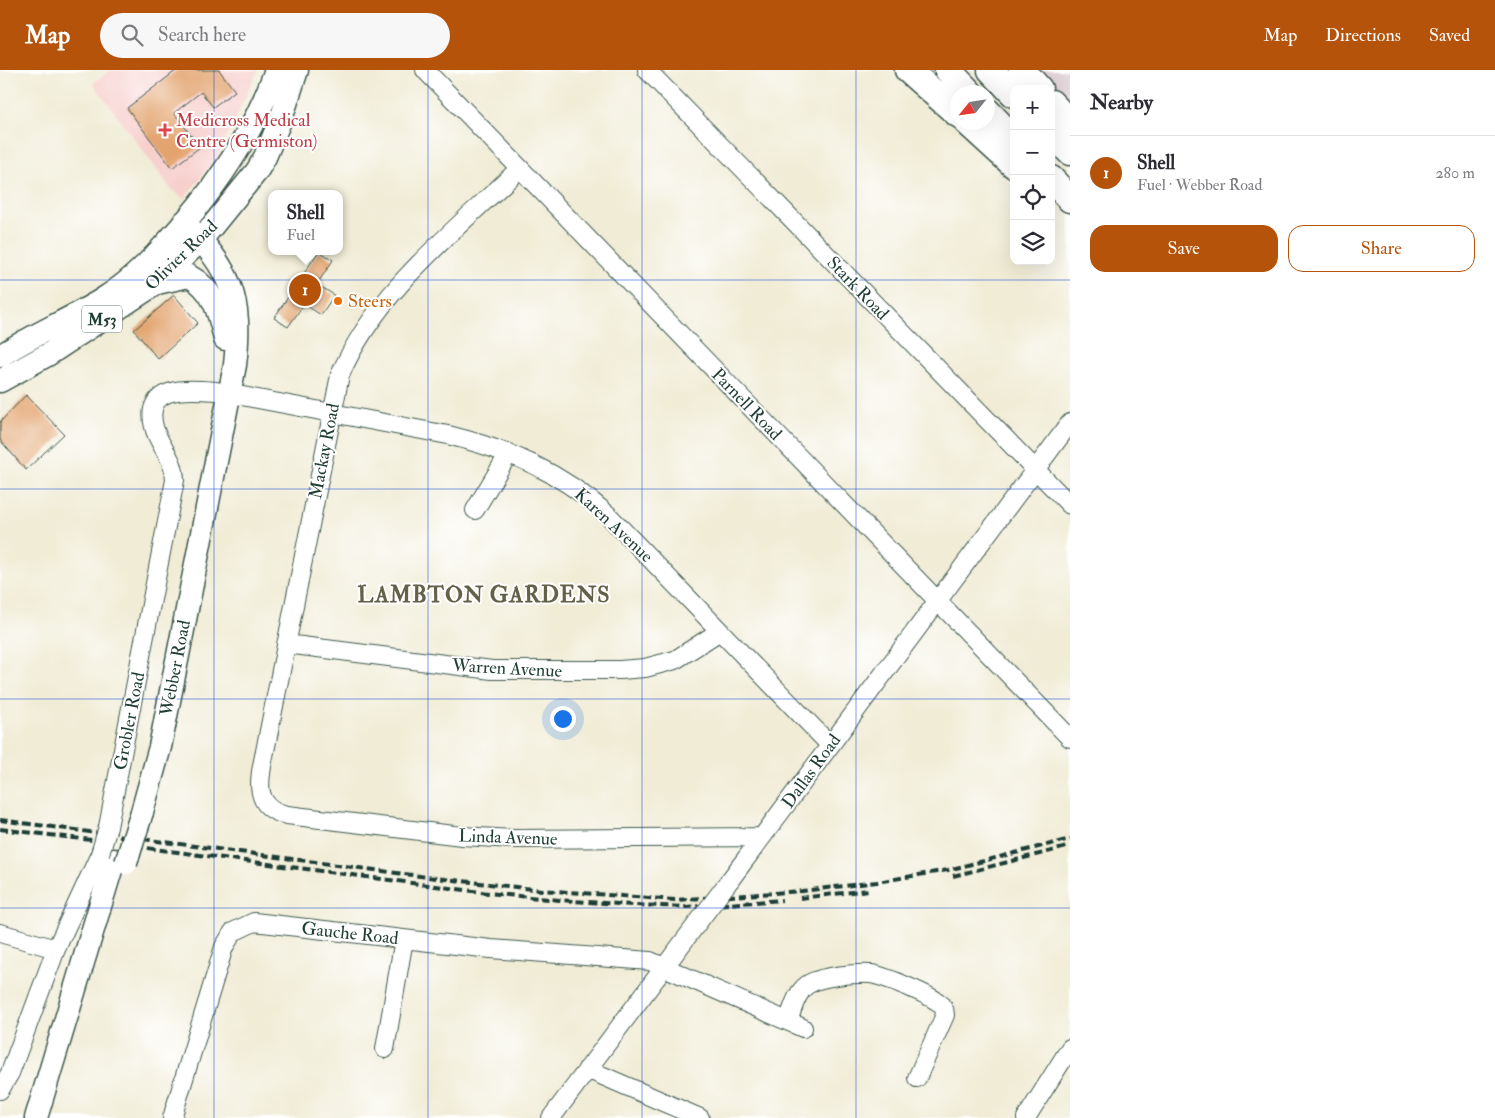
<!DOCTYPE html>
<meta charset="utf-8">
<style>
body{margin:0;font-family:"IM FELL Double Pica",serif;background:#f7f7f7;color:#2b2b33}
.controls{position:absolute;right:15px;top:15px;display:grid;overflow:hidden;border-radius:10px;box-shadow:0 5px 20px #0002}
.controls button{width:45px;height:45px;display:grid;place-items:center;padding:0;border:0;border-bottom:1px solid #e1e1e2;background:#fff;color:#2b2b33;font:25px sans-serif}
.compass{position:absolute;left:950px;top:15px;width:45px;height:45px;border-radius:50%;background:#fff;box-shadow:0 5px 20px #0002;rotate:240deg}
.you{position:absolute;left:562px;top:648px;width:18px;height:18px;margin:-12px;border:4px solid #fff;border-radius:50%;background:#1a73e8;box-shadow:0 0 0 8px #1a73e833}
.badge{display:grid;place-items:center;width:32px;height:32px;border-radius:50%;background:#b45309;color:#fff;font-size:16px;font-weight:700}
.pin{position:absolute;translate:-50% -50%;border:2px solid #fff;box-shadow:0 1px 5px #0006}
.popup{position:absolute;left:268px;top:120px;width:75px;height:65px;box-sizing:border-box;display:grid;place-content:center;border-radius:10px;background:#fff;filter:drop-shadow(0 1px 4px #0005);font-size:16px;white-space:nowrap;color:#7c7c81}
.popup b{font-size:19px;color:#2b2b33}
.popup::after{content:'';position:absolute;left:50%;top:100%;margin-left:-10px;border:10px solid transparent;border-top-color:#fff}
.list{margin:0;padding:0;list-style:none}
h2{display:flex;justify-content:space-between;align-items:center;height:65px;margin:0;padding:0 20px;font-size:21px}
h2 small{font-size:16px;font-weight:400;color:#7c7c81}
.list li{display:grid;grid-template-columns:32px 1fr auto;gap:15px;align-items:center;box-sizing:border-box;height:75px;padding:0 20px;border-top:1px solid #e1e1e2}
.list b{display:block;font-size:19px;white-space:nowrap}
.list p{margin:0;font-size:16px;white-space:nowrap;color:#7c7c81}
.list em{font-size:16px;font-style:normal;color:#7c7c81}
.actions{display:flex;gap:10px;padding:15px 20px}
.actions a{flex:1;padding:11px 0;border:1px solid #b45309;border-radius:15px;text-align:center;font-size:18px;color:#b45309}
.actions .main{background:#b45309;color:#fff}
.icon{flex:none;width:28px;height:28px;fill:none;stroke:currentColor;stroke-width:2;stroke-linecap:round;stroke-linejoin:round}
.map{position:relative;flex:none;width:1070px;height:1048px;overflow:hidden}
header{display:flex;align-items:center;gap:30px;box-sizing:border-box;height:70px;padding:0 25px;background:#b45309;color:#fff}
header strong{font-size:24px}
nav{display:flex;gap:28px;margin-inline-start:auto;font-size:18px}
.search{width:350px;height:45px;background:#f7f7f7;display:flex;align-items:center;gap:12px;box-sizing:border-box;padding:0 18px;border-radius:28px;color:#7c7c81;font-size:19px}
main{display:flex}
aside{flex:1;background:#fff}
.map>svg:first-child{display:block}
.built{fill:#f7d0ce}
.industrial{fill:#d2bec4}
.building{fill:#e3a470}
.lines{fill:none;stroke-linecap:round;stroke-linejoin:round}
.minor-casing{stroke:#3e574c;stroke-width:20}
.major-casing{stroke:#3e574c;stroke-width:25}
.highway-casing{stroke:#3e574c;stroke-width:29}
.minor{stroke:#fff;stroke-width:18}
.major{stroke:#fff;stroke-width:22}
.highway{stroke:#fff;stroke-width:26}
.rail{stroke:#1f3d34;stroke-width:4;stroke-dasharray:8 4;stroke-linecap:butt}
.minor-bridge-casing{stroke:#3e574c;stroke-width:20;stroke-linecap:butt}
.major-bridge-casing{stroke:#3e574c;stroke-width:25;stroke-linecap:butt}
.minor-bridge{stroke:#fff;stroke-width:18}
.major-bridge{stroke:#fff;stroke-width:22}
.grid{fill:none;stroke:#1d4ed8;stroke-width:1;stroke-opacity:0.55}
.health-dot{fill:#e0444e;stroke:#fff;stroke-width:2}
.food-dot{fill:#e8710a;stroke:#fff;stroke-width:2}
.labels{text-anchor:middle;stroke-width:4;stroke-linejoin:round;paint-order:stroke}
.shield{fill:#fff;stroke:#627771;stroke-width:1}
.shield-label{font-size:16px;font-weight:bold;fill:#1f3d34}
.health-label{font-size:18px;fill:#be3a42;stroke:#fff;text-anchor:start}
.street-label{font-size:18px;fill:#1f3d34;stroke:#fff}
.food-label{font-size:18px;fill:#c56008;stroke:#fff;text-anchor:start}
.district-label{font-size:22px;font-weight:bold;letter-spacing:1px;fill:#646149;stroke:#fff}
</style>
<header>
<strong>Map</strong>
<div class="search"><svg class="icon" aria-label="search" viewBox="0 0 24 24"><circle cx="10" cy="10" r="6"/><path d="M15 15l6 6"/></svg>Search here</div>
<nav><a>Map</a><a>Directions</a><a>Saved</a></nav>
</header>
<main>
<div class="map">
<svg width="1070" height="1048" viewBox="0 0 1070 1048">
<rect width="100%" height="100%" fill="#fff"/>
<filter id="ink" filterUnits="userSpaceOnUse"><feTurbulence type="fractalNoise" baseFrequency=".02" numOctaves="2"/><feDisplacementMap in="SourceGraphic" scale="10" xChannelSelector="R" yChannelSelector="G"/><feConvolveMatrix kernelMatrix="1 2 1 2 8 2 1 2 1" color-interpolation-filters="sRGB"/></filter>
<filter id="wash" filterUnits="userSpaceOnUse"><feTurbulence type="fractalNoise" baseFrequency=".0096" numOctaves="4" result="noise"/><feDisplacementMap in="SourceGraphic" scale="20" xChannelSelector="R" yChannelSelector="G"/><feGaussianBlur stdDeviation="1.12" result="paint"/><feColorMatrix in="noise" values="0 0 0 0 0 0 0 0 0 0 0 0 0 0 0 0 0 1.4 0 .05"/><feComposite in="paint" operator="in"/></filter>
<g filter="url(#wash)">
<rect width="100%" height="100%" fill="#f0ecd6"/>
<path class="built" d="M111,0H258L218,85L184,129L171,119L93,13Z"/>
<path class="industrial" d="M1015,0H1070V58Z"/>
<g id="blocks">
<path class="building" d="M177,0H219L235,21L213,37L201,22L174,43L200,77L172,98L127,38Z
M319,181L333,190L317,214L334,225L321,245L304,234L288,257L274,248Z
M174,225L198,253L158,289L134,260Z
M26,325L64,364L26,400L0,370V352Z"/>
</g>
</g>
<g filter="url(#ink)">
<use href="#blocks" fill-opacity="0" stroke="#3e574c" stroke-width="1"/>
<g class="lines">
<g class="minor-casing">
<path id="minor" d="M425,0L1070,668
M647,0L1070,435
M520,98C456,160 376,221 340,305L267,671C262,700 247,737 287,745L462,766L513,769L762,767
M475,440L509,383
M286,574L492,600H620L645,598L675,590L720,561
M108,757L175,410C174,386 159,377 154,357C143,314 190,319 216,321L448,365C509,380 561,402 608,445L830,675
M730,810L1070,353
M0,863L56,879
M788,951C793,939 796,923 807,915C820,906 856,903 871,904C885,906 927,924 938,932C943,935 945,939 945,945L917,1008
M385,979L404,869
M587,999L700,1048
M0,1020L10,1003L56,879L100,784
M172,1048L224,877L233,862L254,852L491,879L650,891L803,958
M551,1048L705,843
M1026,1048L1070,978"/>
</g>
<g class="major-casing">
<path id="major" d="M157,213L189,206C214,219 219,243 225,269
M0,286C32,265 69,250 103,229C135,209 160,181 185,152C224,106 256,57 276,0
M0,311L49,284L155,214L201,170L257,101L265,87L282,46L297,0
M142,742L160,677L235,295C243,228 231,200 184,152
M36,1048L114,790"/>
</g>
<g class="highway-casing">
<path id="highway" d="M908,0L958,44
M948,0L969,22
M991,0L1014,24
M1022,0L1039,19
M1051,33L1070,53
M988,42L1014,69
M967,52L1014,95
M1051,62L1070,82
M1051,109L1070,129"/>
</g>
<use href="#minor" class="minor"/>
<use href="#major" class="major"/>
<use href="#highway" class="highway"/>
<path class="rail" d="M0,750L427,807L542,820L675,830L802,821L877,812L948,800L1070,769
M0,759L99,771
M124,775L488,823L559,830L633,835L687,837L782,830
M953,806L1067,777
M800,828L869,820"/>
<g class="minor-bridge-casing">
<path id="minor-bridge" d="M100,784L108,757
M705,843L730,810"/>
</g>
<g class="major-bridge-casing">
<path id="major-bridge" d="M126,793L142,742"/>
</g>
<use href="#minor-bridge" class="minor-bridge"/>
<use href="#major-bridge" class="major-bridge"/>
</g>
</g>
<path class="grid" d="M214,0V1048M428,0V1048M642,0V1048M856,0V1048M0,210H1070M0,419H1070M0,629H1070M0,838H1070"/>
<path class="health-dot" d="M162.5 52.5h5v5h5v5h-5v5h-5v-5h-5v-5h5z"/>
<circle class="food-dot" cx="338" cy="231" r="5"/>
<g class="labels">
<rect class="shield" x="82" y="235.5" width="40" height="27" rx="4"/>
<g class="shield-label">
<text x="102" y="255">M53</text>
</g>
<g class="health-label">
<text x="176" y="56">Medicross Medical<tspan x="176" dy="21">Centre (Germiston)</tspan></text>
</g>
<g class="street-label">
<text transform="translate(181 185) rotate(-44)" y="6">Olivier Road</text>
<text transform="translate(858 218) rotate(46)" y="6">Stark Road</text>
<text transform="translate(747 334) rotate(46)" y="6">Parnell Road</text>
<text transform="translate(324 381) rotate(-79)" y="6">Mackay Road</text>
<text transform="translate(614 455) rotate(43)" y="6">Karen Avenue</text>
<text transform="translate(175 598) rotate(-79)" y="6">Webber Road</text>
<text transform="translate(507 598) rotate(3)" y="6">Warren Avenue</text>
<text transform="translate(129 651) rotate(-79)" y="6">Grobler Road</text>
<text transform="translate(811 701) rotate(-54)" y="6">Dallas Road</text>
<text transform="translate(508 767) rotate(2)" y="6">Linda Avenue</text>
<text transform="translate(350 863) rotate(6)" y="6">Gauche Road</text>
</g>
<g class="food-label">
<text x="348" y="237">Steers</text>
</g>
<g class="district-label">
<text x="484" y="532">LAMBTON GARDENS</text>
</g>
</g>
</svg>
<div class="controls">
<button>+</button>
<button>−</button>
<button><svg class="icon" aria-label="locate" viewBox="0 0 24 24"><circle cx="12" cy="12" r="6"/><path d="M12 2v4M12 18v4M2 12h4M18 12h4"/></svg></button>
<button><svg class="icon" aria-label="layers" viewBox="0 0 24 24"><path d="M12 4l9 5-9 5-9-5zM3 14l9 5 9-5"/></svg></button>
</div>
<svg class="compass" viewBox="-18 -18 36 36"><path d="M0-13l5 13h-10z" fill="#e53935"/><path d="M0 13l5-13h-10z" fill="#7c7c81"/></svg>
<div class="you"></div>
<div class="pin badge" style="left:305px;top:220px">1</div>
<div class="popup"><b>Shell</b>Fuel</div>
</div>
<aside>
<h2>Nearby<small></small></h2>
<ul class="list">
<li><span class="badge">1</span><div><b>Shell</b><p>Fuel · Webber Road</p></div><em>280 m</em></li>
</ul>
<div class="actions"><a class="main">Save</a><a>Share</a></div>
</aside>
</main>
